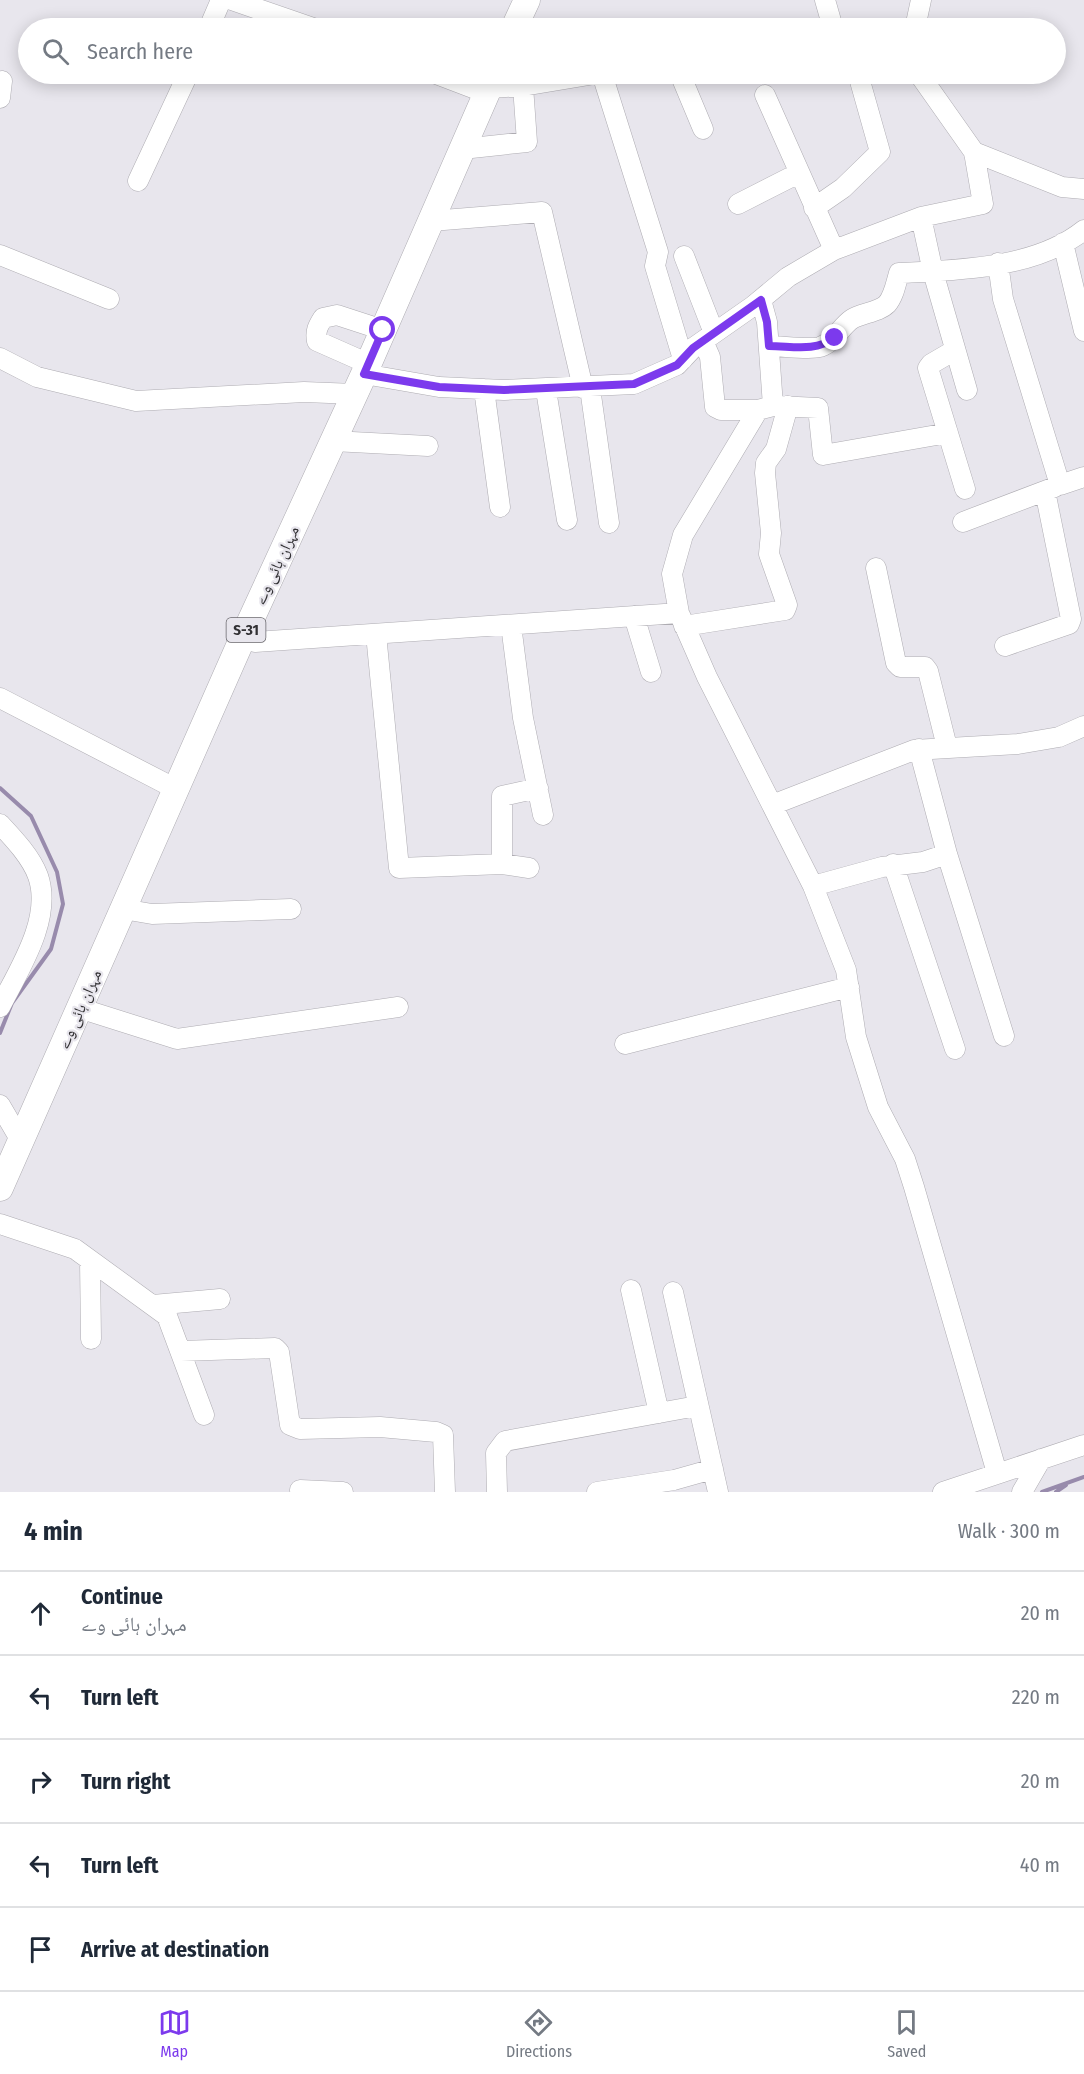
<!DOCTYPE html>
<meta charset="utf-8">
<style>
body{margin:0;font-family:"Fira Sans Condensed","Noto Naskh Arabic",sans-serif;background:#f6f6f7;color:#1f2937}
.stop{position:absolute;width:18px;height:18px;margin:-14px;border:4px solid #7c3aed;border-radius:50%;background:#fff}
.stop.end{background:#7c3aed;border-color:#fff;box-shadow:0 2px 6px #0008}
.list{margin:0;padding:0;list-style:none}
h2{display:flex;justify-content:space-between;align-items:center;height:78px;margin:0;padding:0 24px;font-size:26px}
h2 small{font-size:20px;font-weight:400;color:#747a83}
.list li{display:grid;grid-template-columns:39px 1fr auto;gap:18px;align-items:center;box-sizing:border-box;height:84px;padding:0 24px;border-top:2px solid #e0e1e3}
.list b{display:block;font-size:22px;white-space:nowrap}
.list p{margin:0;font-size:20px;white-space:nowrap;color:#747a83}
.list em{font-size:20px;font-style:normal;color:#747a83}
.icon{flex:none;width:33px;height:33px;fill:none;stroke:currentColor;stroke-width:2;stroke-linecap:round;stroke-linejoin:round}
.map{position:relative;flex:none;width:1084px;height:1492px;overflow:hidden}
.search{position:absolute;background:#fff;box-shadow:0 3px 15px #0003;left:18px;right:18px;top:18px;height:66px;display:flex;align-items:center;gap:15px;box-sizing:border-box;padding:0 21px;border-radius:33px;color:#747a83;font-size:22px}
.sheet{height:498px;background:#fff}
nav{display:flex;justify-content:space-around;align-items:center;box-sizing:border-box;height:84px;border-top:2px solid #e0e1e3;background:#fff;font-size:16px;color:#747a83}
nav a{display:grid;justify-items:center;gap:3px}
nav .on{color:#7c3aed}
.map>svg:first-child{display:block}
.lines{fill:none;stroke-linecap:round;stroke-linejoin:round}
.stream{stroke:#988bac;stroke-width:4}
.minor-casing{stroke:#aeacb2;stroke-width:21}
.major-casing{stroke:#aeacb2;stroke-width:27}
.minor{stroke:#fff;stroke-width:20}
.major{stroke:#fff;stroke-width:26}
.route{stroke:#7c3aed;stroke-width:8}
.labels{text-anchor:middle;stroke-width:4.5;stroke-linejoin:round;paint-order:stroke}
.shield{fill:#e8e6ed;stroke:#69676c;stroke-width:1.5}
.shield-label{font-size:15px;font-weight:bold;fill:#323134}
.street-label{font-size:16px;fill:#323134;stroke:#e8e6ed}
</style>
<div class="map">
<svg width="1084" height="1492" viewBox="0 0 1084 1492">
<rect width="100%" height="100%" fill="#e8e6ed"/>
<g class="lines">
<path class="stream" d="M0,788L31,816L57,872L63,904L51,949L12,1003L0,1033
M1042,1492L1084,1477
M1056,1492L1066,1485"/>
<g class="minor-casing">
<path id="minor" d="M232,0L313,28
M825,0L833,28
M209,28L221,0
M915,28L921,0
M436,74L486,93
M602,74L658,252L655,266L683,359
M680,74L703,129
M919,74L974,152L1062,187L1084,189
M489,88L523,86L595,74
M765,95L834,250
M0,98L2,81
M462,149L527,142L523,86
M138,181L188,74
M738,204L799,173
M814,208L843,188L880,152L858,74
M921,217L933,272L967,390
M431,221L542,212L583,388
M1063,243L1084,331
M0,255L109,299
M684,256L714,333
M998,263L1003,299L1060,485L1084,477
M761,300L767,322L773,406L758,410L683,535L672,574L679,613L707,677L813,886L846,970L856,1037L878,1107L905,1159L914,1187L997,1473
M703,341L710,357L715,407L721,410H758
M769,346C782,346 810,350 820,347C835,342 840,327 852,319C862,313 879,312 887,304C894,296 896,283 899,273C958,270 1035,269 1084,230
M955,350L931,364L928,368L965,489
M0,358L37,377L136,401L304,392L355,394
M369,364L317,341C315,331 318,326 323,318L337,315L383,330
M364,374L439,387L504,390L634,384L677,365L693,348L753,306L788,277L834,250L921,217L983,204L974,152
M590,388L609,523
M484,389L500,507
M546,390L567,520
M777,406L818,408L823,455L948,433
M333,441L428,446
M963,522L1055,487
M876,568L896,663L900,667H925L928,671L947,747
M634,616L651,672
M511,625L523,718L543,815
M684,626L785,610L787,605L769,554L771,533L765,473L766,463L776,449L788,406
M376,634L399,868L502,864L529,868
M243,637L255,642L679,613
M1005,646L1069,624L1071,619L1045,491
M0,698L176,789
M919,749L947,854L1004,1036
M772,805L914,750L1018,744L1059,737L1084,726
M0,824C14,839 31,857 38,876C53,919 18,971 0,1007
M502,864V796L538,788
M893,864L955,1049
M813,886L882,867L923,862L947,854
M123,909L152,914L291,909
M79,1008L177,1039L398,1007
M625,1044L849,987
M0,1105L21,1141
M0,1224L75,1249L167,1316L204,1415
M90,1260L91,1339
M631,1290L659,1413
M673,1292L718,1492
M153,1305L220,1299
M181,1351L275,1348L279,1352L290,1425L300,1429L380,1427L436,1432L443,1435L445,1492
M300,1490L343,1492
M497,1492L496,1453L505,1441L697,1406
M597,1492L674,1480L713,1469
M943,1492L1084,1445
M1022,1492L1041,1459"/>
</g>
<g class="major-casing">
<path id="major" d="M514,28L527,0
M0,1188L243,637L364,374L495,74"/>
</g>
<use href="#minor" class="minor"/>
<use href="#major" class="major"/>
</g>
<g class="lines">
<path class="route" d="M383,330L364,374L439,387L504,390L634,384L677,365L693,348L761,300L767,322L769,346C793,346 814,352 835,338"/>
</g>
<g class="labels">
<rect class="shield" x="226.5" y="618" width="39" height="24" rx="4.5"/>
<g class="shield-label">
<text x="246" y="635">S-31</text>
</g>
<g class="street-label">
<text transform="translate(276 565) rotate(-65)" y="6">مہران ہائی وے</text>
<text transform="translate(79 1009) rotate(-66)" y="6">مہران ہائی وے</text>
</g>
</g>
</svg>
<div class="stop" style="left:383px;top:330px"></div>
<div class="stop end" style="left:835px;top:338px"></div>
<div class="search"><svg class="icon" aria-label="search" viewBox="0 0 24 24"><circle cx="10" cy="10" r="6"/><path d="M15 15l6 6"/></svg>Search here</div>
</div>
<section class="sheet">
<h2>4 min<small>Walk · 300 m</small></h2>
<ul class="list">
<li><svg class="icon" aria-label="ahead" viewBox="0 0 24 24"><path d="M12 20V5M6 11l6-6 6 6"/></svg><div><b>Continue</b><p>مہران ہائی وے</p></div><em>20 m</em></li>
<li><svg class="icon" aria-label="left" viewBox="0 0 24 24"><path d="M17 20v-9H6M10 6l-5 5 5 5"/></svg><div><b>Turn left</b></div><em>220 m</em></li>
<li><svg class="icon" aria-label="right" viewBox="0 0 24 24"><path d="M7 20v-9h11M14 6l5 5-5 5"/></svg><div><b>Turn right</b></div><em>20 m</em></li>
<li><svg class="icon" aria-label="left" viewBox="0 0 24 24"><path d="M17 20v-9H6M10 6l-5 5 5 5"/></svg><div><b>Turn left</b></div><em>40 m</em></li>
<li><svg class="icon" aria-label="arrive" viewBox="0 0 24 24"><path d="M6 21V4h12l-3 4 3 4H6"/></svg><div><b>Arrive at destination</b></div></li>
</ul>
</section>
<nav>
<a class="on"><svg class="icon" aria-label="map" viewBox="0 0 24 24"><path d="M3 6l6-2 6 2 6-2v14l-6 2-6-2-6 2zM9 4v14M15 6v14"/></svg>Map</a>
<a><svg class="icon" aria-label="directions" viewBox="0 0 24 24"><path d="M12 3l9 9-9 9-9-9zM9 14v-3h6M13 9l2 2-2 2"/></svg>Directions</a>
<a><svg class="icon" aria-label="saved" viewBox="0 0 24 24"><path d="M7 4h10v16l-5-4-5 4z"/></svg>Saved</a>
</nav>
